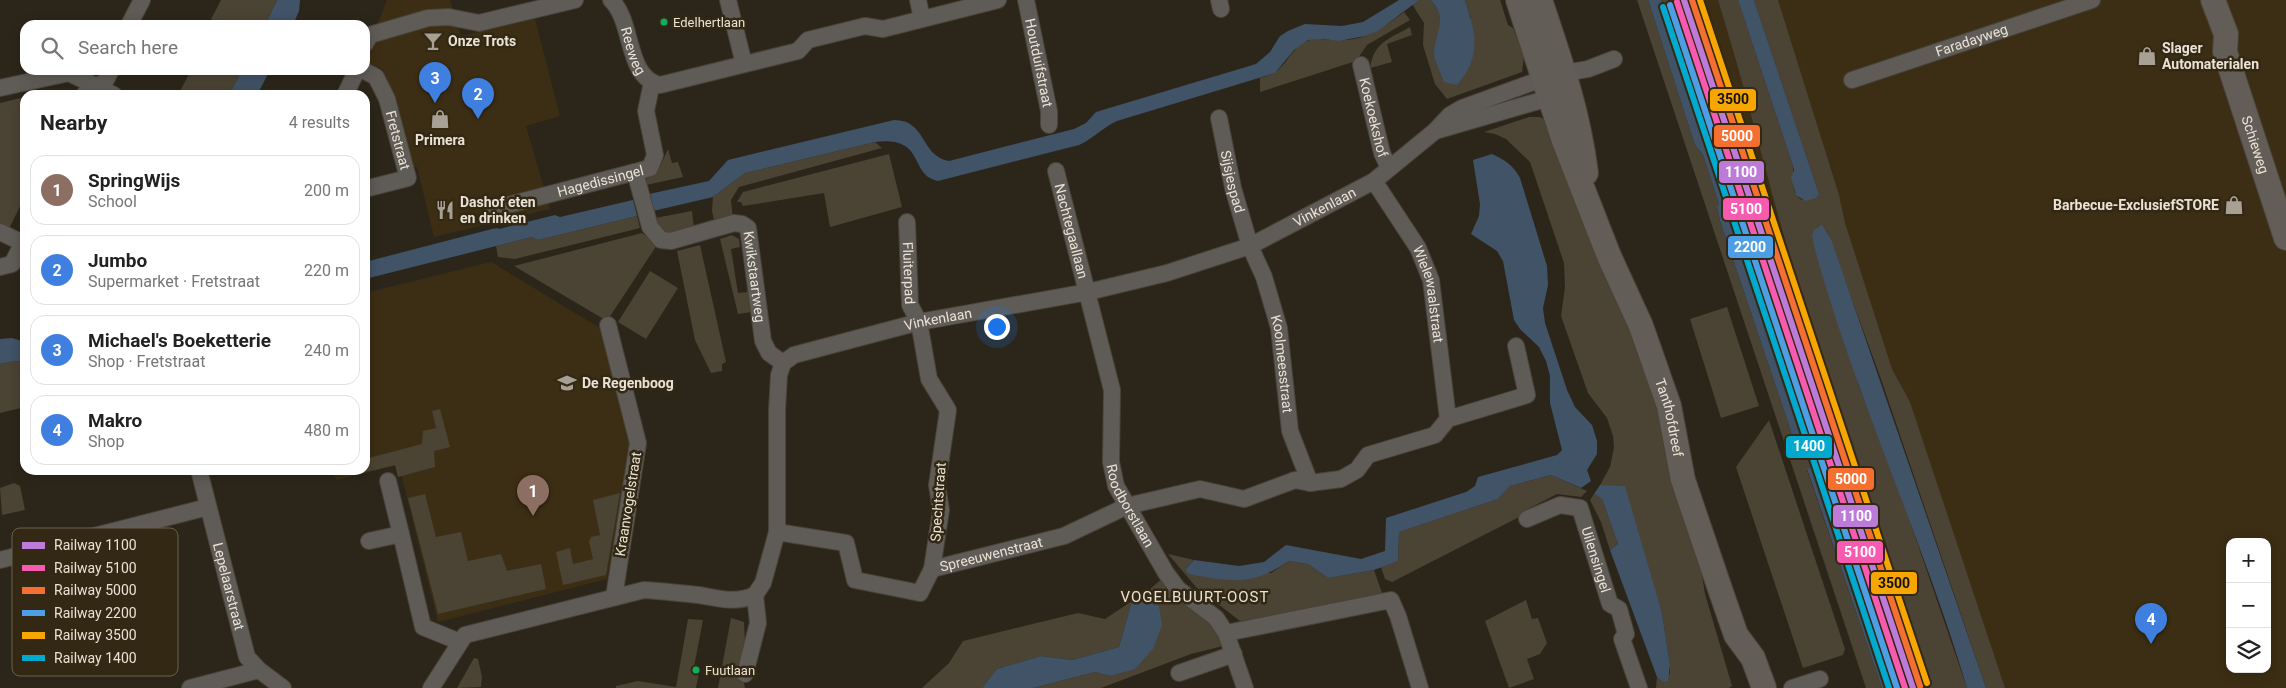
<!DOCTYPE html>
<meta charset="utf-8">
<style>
body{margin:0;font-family:Roboto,sans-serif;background:#f2f2f2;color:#222}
.controls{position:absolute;right:15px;bottom:15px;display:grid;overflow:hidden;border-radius:10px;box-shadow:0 2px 12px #0003}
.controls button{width:45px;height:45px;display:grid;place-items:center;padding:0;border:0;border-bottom:1px solid #e0e0e0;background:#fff;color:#222;font:25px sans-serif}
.you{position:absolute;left:996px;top:326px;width:18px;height:18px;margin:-12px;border:4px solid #fff;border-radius:50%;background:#1a73e8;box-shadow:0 0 0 8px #1a73e833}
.badge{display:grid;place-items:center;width:32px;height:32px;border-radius:50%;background:#2563eb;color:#fff;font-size:16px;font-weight:700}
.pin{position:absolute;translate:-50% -41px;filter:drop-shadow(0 1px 2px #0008)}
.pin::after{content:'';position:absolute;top:26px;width:18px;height:15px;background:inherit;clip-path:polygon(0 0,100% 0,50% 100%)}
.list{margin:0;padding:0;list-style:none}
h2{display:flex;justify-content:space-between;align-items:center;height:65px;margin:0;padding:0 20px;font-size:21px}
h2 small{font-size:16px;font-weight:400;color:#767676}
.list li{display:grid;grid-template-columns:32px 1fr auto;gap:15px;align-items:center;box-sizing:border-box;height:70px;margin:0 10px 10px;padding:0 10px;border:1px solid #e0e0e0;border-radius:15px}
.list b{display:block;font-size:19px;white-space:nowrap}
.list p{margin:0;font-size:16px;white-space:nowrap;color:#767676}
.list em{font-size:16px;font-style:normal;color:#767676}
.icon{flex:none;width:28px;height:28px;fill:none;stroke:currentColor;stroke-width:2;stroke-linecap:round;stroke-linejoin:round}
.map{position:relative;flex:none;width:2286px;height:688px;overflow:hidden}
.search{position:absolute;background:#fff;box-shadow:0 2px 12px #0003;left:20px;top:20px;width:350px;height:55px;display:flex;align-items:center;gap:12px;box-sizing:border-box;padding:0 18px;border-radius:15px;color:#767676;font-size:19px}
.panel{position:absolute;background:#fff;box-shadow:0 2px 12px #0003;left:20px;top:90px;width:350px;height:385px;border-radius:15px}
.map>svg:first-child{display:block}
.built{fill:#3c2e14;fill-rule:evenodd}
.green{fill:#4b4333}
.water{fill:#415367}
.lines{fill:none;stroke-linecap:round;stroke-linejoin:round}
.street-casing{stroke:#49433a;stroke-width:18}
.secondary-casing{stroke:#49433a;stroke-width:26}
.street{stroke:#5f5c57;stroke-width:16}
.secondary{stroke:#625d57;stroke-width:24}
.rail-1-casing{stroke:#332813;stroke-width:10}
.rail-2-casing{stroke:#332813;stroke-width:10}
.rail-3-casing{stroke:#332813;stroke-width:10}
.rail-4-casing{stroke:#332813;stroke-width:10}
.rail-5-casing{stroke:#332813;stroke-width:10}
.rail-6-casing{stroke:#332813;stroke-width:10}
.rail-1{stroke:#bd7bd9;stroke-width:6}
.rail-2{stroke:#f75aaf;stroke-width:6}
.rail-3{stroke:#f46f30;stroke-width:6}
.rail-4{stroke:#4d9ee5;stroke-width:6}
.rail-5{stroke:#f7a600;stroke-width:6}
.rail-6{stroke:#00a9ce;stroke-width:6}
.bus-dot{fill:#0daf5c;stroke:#332813;stroke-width:2}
.labels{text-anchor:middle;stroke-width:5;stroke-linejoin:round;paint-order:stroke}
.bus-label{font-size:13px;fill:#eae2d6;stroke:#332813;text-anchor:start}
.street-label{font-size:14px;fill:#eae2d6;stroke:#332813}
.poi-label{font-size:14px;font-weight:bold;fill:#eae2d6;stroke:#332813;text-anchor:start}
.neighbourhood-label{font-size:15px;letter-spacing:1px;fill:#eae2d6;stroke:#332813}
.key{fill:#332813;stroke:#6a604e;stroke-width:1}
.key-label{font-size:14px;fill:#eae2d6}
.line-badge{stroke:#332813;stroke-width:2}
.badge-label{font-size:14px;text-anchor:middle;font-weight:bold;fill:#fff}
.pale-badge-label{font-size:14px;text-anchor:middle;font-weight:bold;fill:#111}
</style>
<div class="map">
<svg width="2286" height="688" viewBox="0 0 2286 688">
<rect width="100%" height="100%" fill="#2c261a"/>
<path class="built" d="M387,0H450L461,36L535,19L560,116L526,126L550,209L434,237L417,167H410L383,69L366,62L368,49Z
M1661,0H1718L1735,54L1794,271L1831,393L1930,688H1907L1812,401L1726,201Z
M1754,0H2286V688H1986ZM2230,542H2267V669H2230Z
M491,262L603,330L631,438L607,579L438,622L399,465L336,480L333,470H365V293Z"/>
<path class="green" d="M221,0H277L265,25H208Z
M1419,0H1430C1447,15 1438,34 1434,53L1471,18L1465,0H1500L1508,25L1513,28L1524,55L1522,72L1447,99L1435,84L1423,45L1424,23L1412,4Z
M1637,0H1648L1695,145L1703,155L1719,204L1717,208L1720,221L1791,431L1792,440L1804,442L1805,440L1661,0H1675L1713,112L1712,121L1718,128L1907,688H1887L1813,467L1807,470L1882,688H1866Z
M1718,0H1738L1792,163C1796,176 1788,191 1802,200L1819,194L1754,0H1778L1839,195L1845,223L1892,369L1910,402L2005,688H1986L1881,379L1826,229L1858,384L1905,507L1967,688H1930C1884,550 1836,412 1794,272C1768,182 1746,90 1718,0Z
M1404,12L1410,20L1367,45L1356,61L1260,92V78C1264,77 1270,75 1274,73C1287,65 1292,47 1307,41C1317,37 1328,40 1338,40C1364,42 1384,27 1404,12Z
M1410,27L1412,35L1387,44L1392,62L1370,68C1374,42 1389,39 1410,27Z
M191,70H242L229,95H178Z
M25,97V196L8,231L0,227V103Z
M1529,117H1540L1549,122L1649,373L1701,569L1705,594L1732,686L1729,688H1656L1657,677L1663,682L1670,673V665L1662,613L1652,583L1609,486L1600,485L1610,467L1614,447L1613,436L1607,418L1588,393L1561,316L1565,287L1564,263L1530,162L1506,139L1495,134L1484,132Z
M875,142L882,148L739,187L731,200L733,219L715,224L712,211L713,197L745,173Z
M668,149L672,163L678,162L683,177L646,185L645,180L649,176L657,173Z
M889,154L902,207L830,227L824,193L743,206L741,202H737L743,192Z
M692,211L694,229L669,235L656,227L655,218Z
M637,216L640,228L515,259L498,257L496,246L532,237L538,240Z
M642,233L657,245L607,321L514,266Z
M732,235L739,239L740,247L731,249L738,293L749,292L752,312L738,314L720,239Z
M700,245L726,362L722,364V371L711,373L695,340L677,251Z
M650,271L678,288L646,339L618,322Z
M1727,307L1759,406L1721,418L1690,319Z
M14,361L25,362V407L0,413V364Z
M440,409L450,447L434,451L435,467L398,477L395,465L362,473H348L344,470H365V459L422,444L423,431L436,428L432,411Z
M1769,420L1845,649L1843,655L1803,668L1736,467Z
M1551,475L1587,491L1581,497L1557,494L1528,509L1529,512L1392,582L1385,579L1381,567L1398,561L1399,532L1498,499L1510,486Z
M14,483L20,486L25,510L2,515L0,488Z
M620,493L606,575L563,585L556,552L570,548L573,564L593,559L589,542L591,537L600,535L593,500Z
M425,494L436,537L461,532L468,561L501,554L507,571L541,564L546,589L438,614L408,498Z
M1594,494L1602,499L1618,544L1610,550L1601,522L1590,500Z
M1168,554L1194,560L1185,570L1271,573L1289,561L1308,564L1328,578L1374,570L1382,593L1377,599L1240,621L1196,587Z
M1163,578L1211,617L1223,646L1191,654L1101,688H1033L1095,672L1110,676L1159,606L1149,590Z
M1526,600L1532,619L1538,618L1547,643L1540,654L1527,659L1534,679L1509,688L1485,621Z
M1132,601L1119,647L1072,660L1041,656L997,669L982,688H922L949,663L963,641L1078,613L1105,619Z
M731,618L744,622L745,642L741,671L745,688H718Z
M688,619L703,620L693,672L699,673L696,688H616V686L638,681L676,687Z
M474,658L478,659L482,677L481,687L457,688Z"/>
<path class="water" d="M277,0H300L299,11L293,25H265Z
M1399,0H1419L1378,31L1365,36L1339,41L1324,39L1308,40L1294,50L1275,73L1117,121C1103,127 1093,139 1079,145L938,181C908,175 927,136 875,142L745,173L713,197L653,211L649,194L709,181L728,160L894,120C927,120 920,156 949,161L1074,129L1086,123L1096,112L1256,64L1270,52L1280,36L1288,31L1305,24L1342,26L1363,22Z
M1430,0H1465C1476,34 1482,56 1457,85L1444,82C1441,73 1434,61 1434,52C1436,32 1448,16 1430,0Z
M1648,0H1661L1805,440L1804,442L1795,444L1792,440L1791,431L1720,221L1717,207L1719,204L1703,155L1695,145Z
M1738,0H1754L1819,194L1816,198L1805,201L1796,195L1791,177L1794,170L1792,163Z
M242,70H270L257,95H229Z
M1492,154C1505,160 1513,165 1520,178L1547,266L1548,285L1543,308L1545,323L1567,390L1575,407L1592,425L1597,441V454L1587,470L1591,481L1581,488L1551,475L1510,486L1498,499L1399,532L1398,561L1374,570L1328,578L1308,564L1289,561C1260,580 1245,583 1211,578C1203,576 1194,576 1188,573L1185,570L1194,560L1239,566L1264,562L1286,545L1361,559L1385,551L1386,518L1466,492L1475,486L1478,477L1557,455L1562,450L1550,403V376L1546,361L1539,347L1520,329L1514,320L1503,261L1497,251L1471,234L1479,216L1480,204L1473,160Z
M633,200L637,216L538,240L532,237L365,279V262L492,229L498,228L499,229L555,215L560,217Z
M1822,225L1831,239L1986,688H1967C1923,539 1855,397 1814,246L1812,235L1814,230Z
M12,338L25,342V362L14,361L0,364V339Z
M1813,467L1881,669L1887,688H1882L1807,469Z
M1600,485L1625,486L1662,613L1670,665L1668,681L1663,682L1657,677L1610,550L1618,544L1602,499L1594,494Z
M1149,590L1159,606L1162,625L1153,649L1135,669L1110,676L1095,672L1033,688H982L997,669L1041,656L1072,660L1119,647L1132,601Z"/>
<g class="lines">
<g class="street-casing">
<g id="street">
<path id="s1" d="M611,0C634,21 625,77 660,85L798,51L808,40L865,26L883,29L998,0"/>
<path d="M728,0L744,64"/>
<path d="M918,0L922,19"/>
<path id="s2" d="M1026,0L1049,111V125"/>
<path d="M1219,0L1221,9"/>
<path d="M129,25L142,0"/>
<path d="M365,44L370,35L428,18L449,17L479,23L575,0"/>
<path id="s3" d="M1361,65L1382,153L1389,168"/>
<path id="s4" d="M363,70L376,77L387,99L408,178L365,189"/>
<path id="s5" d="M1852,80L2092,0"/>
<path d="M0,88L69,73L114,95"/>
<path d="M84,95L88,90L105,82L111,70"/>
<path d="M345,95L357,70"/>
<path id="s6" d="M1219,118L1233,188L1250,246L1264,277L1279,328L1290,431L1310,483"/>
<path d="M1435,131L1549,98L1559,92"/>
<path id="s7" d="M1056,171L1112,390L1111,462L1116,486L1166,573L1178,589L1216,618L1226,633L1245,688"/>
<path id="s8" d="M635,172L650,227L661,240L671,241L734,223L742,224L748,228L763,341L769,353L783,363"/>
<path id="s9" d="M1374,181L1418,248L1431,280L1448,419"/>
<path id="s10" d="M493,209L650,168L655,155L646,111L652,82"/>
<path id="s11" d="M907,222L910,305L919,322L929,379L948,410L937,485L941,510L932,569"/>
<path d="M0,232L23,243"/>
<path d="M0,267L12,264L25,239"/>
<path d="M608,325L638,443L614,597"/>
<path id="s12" d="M199,470L247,657L259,670L283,688"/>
<path d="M388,481L401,534"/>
<path id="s13" d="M1527,519L1560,505L1580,508L1610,604L1619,609L1626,634L1622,639L1639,688"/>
<path id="s14" d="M777,532L846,543L855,580L920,593L932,569L1064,536L1127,506L1200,489L1244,499L1295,480L1310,483L1341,479L1357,470L1368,455L1435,435L1448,419L1527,395L1516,346"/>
<path d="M369,541L401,534L423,627L460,642"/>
<path d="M0,560L208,507"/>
<path d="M1226,633L1391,600L1398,616L1420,688"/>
<path d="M1179,673L1234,654"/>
<path id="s15" d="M745,674L758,623L755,595L763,583L777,532V410L779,375L783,363L794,355L919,322L1088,292L1167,273L1250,246L1374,181L1435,131L1450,115L1462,108L1542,79L1565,73L1588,69L1614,59"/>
<path d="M190,688L259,670"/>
<path d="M431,688L465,635L644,590C662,591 680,593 698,595C719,598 735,604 755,595"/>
<path d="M1792,688L1820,679"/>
</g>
</g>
<g class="secondary-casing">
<g id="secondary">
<path id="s16" d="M1518,0L1564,141L1609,256L1641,326L1669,406L1683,480L1720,589L1736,635L1753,658L1764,688"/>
<path d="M1540,0C1560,60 1578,110 1586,173"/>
<path id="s17" d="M2213,0L2226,34L2225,52L2286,238"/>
</g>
</g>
<use href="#street" class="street"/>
<use href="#secondary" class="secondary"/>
<g class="rail-1-casing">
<path id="rail-1" d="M1684,0L1913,688"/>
</g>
<g class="rail-2-casing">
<path id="rail-2" d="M1677,2L1905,688"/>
</g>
<g class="rail-3-casing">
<path id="rail-3" d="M1692,0L1920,686"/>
</g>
<g class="rail-4-casing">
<path id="rail-4" d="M1670,5L1897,688"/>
</g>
<g class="rail-5-casing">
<path id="rail-5" d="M1700,0L1927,683"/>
</g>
<g class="rail-6-casing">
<path id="rail-6" d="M1663,7L1889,688"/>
</g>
<use href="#rail-1" class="rail-1"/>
<use href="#rail-2" class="rail-2"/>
<use href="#rail-3" class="rail-3"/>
<use href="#rail-4" class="rail-4"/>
<use href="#rail-5" class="rail-5"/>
<use href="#rail-6" class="rail-6"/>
</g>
<defs>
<g id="bar-bare" transform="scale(1.5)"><path d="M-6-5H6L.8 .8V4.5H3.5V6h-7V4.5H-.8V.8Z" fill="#a8a094" stroke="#332813" stroke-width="2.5" paint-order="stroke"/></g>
<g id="shop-bare" transform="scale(1.5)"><path d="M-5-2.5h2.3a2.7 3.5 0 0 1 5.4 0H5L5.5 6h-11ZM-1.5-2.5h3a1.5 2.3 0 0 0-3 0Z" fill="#a8a094" stroke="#332813" stroke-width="2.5" paint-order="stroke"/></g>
<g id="restaurant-bare" transform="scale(1.5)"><path d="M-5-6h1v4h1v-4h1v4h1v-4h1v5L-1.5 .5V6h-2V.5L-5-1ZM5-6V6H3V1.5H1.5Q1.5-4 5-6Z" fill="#a8a094" stroke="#332813" stroke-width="2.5" paint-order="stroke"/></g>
<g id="school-bare" transform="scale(1.5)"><path d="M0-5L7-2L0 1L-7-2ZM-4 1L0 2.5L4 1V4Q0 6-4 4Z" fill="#a8a094" stroke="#332813" stroke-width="2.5" paint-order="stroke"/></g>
</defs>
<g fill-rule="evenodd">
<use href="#bar-bare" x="433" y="41"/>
<use href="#shop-bare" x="2147" y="56"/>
<use href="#shop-bare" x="440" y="119"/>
<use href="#shop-bare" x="2234" y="205"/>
<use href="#restaurant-bare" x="445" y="210"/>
<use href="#school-bare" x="567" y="383"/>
</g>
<g class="bus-dot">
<circle cx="664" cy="22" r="4.5"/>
<circle cx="696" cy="670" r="4.5"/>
</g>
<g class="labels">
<g class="bus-label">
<text x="673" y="27">Edelhertlaan</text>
<text x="705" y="675">Fuutlaan</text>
</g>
<g class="street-label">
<text dy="5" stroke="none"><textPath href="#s5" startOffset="126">Faradayweg</textPath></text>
<text dy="5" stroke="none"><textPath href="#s1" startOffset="56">Reeweg</textPath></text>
<text dy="5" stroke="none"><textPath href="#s2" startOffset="64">Houtduifstraat</textPath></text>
<text dy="5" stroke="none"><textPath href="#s3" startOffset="54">Koekoekshof</textPath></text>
<text dy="5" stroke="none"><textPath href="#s4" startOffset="82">Fretstraat</textPath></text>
<text dy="5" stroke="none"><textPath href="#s17" startOffset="152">Schieweg</textPath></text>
<text dy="5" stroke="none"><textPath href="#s10" startOffset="111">Hagedissingel</textPath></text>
<text dy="5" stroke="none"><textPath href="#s6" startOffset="65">Sijsjespad</textPath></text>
<text dy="5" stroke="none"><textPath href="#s15" startOffset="885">Vinkenlaan</textPath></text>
<text dy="5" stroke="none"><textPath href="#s7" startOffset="62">Nachtegaallaan</textPath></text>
<text dy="5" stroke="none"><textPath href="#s11" startOffset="51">Fluiterpad</textPath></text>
<text dy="5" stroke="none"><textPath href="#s8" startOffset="214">Kwikstaartweg</textPath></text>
<text dy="5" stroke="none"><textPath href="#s9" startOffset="128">Wielewaalstraat</textPath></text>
<text dy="5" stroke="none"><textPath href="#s15" startOffset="480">Vinkenlaan</textPath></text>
<text dy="5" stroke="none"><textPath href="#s6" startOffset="255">Koolmeesstraat</textPath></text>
<text dy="5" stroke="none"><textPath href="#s16" startOffset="445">Tanthofdreef</textPath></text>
<text transform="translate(938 502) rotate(-86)" y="5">Spechtstraat</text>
<text transform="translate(628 504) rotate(-81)" y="5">Kraanvogelstraat</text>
<text dy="5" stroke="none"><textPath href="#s7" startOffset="346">Roodborstlaan</textPath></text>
<text dy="5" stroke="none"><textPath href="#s14" startOffset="262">Spreeuwenstraat</textPath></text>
<text dy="5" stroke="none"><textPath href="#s13" startOffset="110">Uilensingel</textPath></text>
<text dy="5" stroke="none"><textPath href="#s12" startOffset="120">Lepelaarstraat</textPath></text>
</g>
<g class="poi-label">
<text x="448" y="46">Onze Trots</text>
<text x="2162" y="53">Slager<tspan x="2162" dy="16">Automaterialen</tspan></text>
<text x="440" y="145" text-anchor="middle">Primera</text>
<text x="460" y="207">Dashof eten<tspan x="460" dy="16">en drinken</tspan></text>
<text x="2219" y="210" text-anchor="end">Barbecue-ExclusiefSTORE</text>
<text x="582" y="388">De Regenboog</text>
</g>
<g class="neighbourhood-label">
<text x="1195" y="602">VOGELBUURT-OOST</text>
</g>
</g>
<rect x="12" y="528" width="166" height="148" rx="8" class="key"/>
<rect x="22" y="542" width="23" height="7" fill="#bd7bd9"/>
<rect x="22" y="565" width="23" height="6" fill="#f75aaf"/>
<rect x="22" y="587" width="23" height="7" fill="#f46f30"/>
<rect x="22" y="610" width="23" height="6" fill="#4d9ee5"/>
<rect x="22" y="632" width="23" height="7" fill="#f7a600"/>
<rect x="22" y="655" width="23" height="6" fill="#00a9ce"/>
<g class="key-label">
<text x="54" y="550">Railway 1100</text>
<text x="54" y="573">Railway 5100</text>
<text x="54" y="595">Railway 5000</text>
<text x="54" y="618">Railway 2200</text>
<text x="54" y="640">Railway 3500</text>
<text x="54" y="663">Railway 1400</text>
</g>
<g class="line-badge">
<rect x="1709" y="88" width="48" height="24" rx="5" fill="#f7a600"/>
<rect x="1713" y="124" width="48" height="24" rx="5" fill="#f46f30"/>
<rect x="1718" y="160" width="47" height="24" rx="5" fill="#bd7bd9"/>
<rect x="1722" y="197" width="48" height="24" rx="5" fill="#f75aaf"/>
<rect x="1727" y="235" width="47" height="24" rx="5" fill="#4d9ee5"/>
<rect x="1785" y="435" width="48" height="24" rx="5" fill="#00a9ce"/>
<rect x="1827" y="467" width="48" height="24" rx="5" fill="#f46f30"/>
<rect x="1832" y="504" width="47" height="24" rx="5" fill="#bd7bd9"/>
<rect x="1836" y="540" width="48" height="24" rx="5" fill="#f75aaf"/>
<rect x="1870" y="571" width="48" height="24" rx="5" fill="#f7a600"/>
</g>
<g class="badge-label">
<text x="1737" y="141">5000</text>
<text x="1741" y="177">1100</text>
<text x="1746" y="214">5100</text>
<text x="1750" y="252">2200</text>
<text x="1809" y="451">1400</text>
<text x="1851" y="484">5000</text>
<text x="1856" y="521">1100</text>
<text x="1860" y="557">5100</text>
</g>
<g class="pale-badge-label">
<text x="1733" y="104">3500</text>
<text x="1894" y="588">3500</text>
</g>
</svg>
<div class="controls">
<button>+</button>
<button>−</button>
<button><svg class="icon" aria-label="layers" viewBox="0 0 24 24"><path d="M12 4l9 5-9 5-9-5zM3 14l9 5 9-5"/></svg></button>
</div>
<div class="you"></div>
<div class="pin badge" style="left:533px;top:516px;background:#8d6e63">1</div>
<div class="pin badge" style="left:478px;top:119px;background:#3f7fe0">2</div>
<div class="pin badge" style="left:435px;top:103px;background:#3f7fe0">3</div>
<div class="pin badge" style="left:2151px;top:644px;background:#3f7fe0">4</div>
<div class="search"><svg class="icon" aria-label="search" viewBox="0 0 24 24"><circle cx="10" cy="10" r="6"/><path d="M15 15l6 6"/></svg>Search here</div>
<section class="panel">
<h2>Nearby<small>4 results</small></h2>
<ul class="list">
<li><span class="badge" style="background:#8d6e63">1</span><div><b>SpringWijs</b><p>School</p></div><em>200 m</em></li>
<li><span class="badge" style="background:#3f7fe0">2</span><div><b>Jumbo</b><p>Supermarket · Fretstraat</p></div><em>220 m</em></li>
<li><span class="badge" style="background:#3f7fe0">3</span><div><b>Michael's Boeketterie</b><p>Shop · Fretstraat</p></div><em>240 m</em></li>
<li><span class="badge" style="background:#3f7fe0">4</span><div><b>Makro</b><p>Shop</p></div><em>480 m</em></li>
</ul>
</section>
</div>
